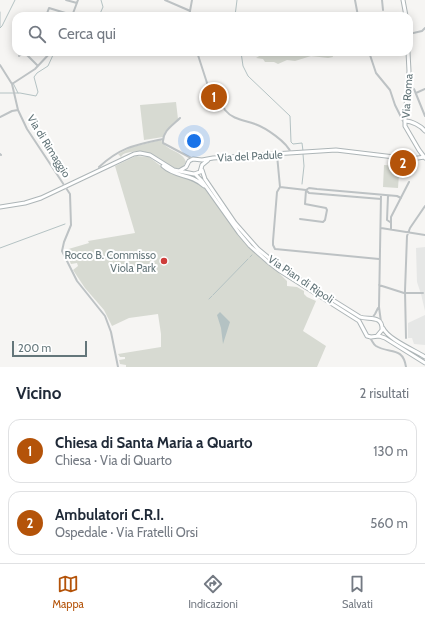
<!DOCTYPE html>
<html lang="it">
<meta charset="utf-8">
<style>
body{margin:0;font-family:Cabin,sans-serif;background:#f6f6f7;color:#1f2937}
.scale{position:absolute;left:12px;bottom:10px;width:75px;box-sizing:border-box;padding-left:4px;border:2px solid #64767a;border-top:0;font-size:11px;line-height:14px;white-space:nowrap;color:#64767a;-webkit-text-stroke:3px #fff;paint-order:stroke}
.you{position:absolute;left:194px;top:141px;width:14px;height:14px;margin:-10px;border:3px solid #fff;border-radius:50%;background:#1a73e8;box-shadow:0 0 0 6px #1a73e833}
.badge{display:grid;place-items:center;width:26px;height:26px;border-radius:50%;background:#b45309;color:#fff;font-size:13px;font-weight:700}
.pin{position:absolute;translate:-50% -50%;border:2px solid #fff;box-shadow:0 1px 4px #0006}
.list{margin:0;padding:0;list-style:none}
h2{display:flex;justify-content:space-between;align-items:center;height:52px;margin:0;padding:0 16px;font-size:17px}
h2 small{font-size:13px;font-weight:400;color:#747a83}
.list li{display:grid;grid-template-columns:26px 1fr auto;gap:12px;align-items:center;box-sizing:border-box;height:64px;margin:0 8px 8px;padding:0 8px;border:1px solid #e0e1e3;border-radius:12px}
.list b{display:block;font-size:15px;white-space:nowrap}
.list p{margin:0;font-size:13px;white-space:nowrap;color:#747a83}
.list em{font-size:13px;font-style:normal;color:#747a83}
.icon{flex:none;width:22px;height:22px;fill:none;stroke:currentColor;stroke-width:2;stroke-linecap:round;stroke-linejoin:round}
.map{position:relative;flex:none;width:425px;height:367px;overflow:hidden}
.search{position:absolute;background:#fff;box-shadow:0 2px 10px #0003;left:12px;right:12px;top:12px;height:44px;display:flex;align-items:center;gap:10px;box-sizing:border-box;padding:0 14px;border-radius:12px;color:#747a83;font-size:15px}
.sheet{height:196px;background:#fff}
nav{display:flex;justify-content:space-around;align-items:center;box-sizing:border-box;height:56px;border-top:1px solid #e0e1e3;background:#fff;font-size:11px;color:#747a83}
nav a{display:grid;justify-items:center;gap:2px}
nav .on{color:#b45309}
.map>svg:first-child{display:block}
.built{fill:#e6e7e6}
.green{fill:#d7dad2}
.water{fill:#b4c2c3}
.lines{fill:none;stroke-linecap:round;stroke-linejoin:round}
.stream{stroke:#b4c2c3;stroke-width:1}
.secondary-casing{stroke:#adb5b7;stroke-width:5}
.street{stroke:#bdc2c4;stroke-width:2}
.secondary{stroke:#fff;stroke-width:3}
.poi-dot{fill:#ce3c3a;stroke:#fff;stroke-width:1.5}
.labels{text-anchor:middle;stroke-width:4;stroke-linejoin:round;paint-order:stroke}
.street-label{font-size:11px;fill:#64767a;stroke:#fff}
.poi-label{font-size:11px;fill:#64767a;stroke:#fff;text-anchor:end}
</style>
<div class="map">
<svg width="425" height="367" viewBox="0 0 425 367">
<rect width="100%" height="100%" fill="#f6f5f3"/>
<path class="built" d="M425,247V311L421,294L417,282L416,248Z
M425,315V345L414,344L412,338H408V323Z"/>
<path class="green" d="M278,52H288V56L332,54L333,57L328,58L311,56L295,61L287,60L278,64L274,62H265L263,59L256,58L264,53L273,54Z
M176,102L178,119L165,132L163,137L144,140L140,105Z
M161,140C166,151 183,151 186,162L183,167C166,174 155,145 131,152C126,153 123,153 121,157L118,154L132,147Z
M136,156L149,157L170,173L189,178L202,185L243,240L260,258L278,272L287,281V286L297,287L304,291V294L307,297L316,301L303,331L326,346L317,367H126V365L120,364L119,360L125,359V357H120L118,354L161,347V334L158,314L129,318L112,326L104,310L85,288L73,270L78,266L77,263L71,264L65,250L89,243L88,241L135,233L115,166Z
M384,165L398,166L396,167L395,173L399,174L398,188L383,187Z"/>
<path class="water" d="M220,312L230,322L223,344L221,328L217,315Z"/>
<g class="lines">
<path class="stream" d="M0,12V27
M99,16L103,7L101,0
M235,16L237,0
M0,28L2,26L15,0
M241,52L243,66L248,76L290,116L291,142L293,144L302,143L303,151
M13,83L18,93
M0,93H20L36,96L38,92L34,77L37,73L48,66L53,55L68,52
M302,184L304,166L303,154
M0,248L65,224
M250,257L252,255
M213,295L248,259
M209,299L212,296"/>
<g class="secondary-casing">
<path id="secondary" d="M403,0L406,16
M408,52L409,71L405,118V126L419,150L425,158
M405,121C412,121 421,126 425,131
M163,166C176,178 190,173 204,186
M202,170L205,179L235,223L258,249L280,267L360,317C369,320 383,315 382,330L377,336
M179,171L186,167L189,161L193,159L202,160L213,158L336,150L411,159L425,157
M195,174L202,181L239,233L250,246L267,261L280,271L359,321L367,336L371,337L379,336L385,338L425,363
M0,207L25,203L41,198L134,154L140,153L150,155L174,170L194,174L200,172L202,165L208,160
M383,328C388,339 414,350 425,357"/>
</g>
<path class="street" d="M66,0L77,3
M165,0L188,10L190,11V16
M355,0L358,16
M382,0L383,10
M190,11L192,0
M46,16L49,8L72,15
M72,16L78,0
M409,34L422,31L425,28
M197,52L208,86L210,91H220L221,92C222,98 222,105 225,110C233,120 245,120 255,124C266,128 287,142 291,153
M369,52L376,73L390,90L395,105L403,121H405
M19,56L24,52L38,66
M0,65L12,84L18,110L27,129L70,194L71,225L64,242L62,251L77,281L105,316L111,332L118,367
M12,84L35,69L51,52
M408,85L414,89L425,116
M416,93L425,89
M0,117L12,111L18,110
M180,118C173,125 162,131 163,143L193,159
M0,154L1,155
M277,155L280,187
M99,167C121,147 135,145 163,139
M280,187L277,192L273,241V245L275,249L379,259
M280,187L306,190L309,193L381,199
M306,190L309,188L317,189L397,196L401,198
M381,195L379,307L381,322
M388,196L387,220L390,222
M300,219L323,222L325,220L327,210L326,208L305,204L306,190
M381,228L425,235
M391,229V217L409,182
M379,285L404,293H423
M372,318L375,314L378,308
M370,338C372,340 373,344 376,346C389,354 403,346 406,367
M406,338L405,291L407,236L410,228L425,206"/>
<use href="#secondary" class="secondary"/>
</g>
<circle class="poi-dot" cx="164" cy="261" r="4"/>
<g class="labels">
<g class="street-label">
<text transform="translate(407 96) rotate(-86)" y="4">Via Roma</text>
<text transform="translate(49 146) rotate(58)" y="4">Via di Rimaggio</text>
<text transform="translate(250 156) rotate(-3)" y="4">Via del Padule</text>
<text transform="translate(301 279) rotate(34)" y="4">Via Pian di Ripoli</text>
</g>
<g class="poi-label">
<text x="156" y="259">Rocco B. Commisso<tspan x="156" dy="13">Viola Park</tspan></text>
</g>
</g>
</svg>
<div class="scale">200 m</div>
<div class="you"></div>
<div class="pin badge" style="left:214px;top:97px">1</div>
<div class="pin badge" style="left:403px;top:163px">2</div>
<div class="search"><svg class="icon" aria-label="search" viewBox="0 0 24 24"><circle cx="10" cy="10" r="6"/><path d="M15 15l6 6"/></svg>Cerca qui</div>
</div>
<section class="sheet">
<h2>Vicino<small>2 risultati</small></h2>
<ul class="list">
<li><span class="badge">1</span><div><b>Chiesa di Santa Maria a Quarto</b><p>Chiesa · Via di Quarto</p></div><em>130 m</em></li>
<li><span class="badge">2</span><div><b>Ambulatori C.R.I.</b><p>Ospedale · Via Fratelli Orsi</p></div><em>560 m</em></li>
</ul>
</section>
<nav>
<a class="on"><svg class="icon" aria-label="map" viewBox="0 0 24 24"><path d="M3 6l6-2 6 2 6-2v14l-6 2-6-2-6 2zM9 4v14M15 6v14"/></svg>Mappa</a>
<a><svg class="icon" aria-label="directions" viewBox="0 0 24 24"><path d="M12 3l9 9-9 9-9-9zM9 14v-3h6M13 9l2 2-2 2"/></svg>Indicazioni</a>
<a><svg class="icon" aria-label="saved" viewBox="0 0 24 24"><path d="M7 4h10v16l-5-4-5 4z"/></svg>Salvati</a>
</nav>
